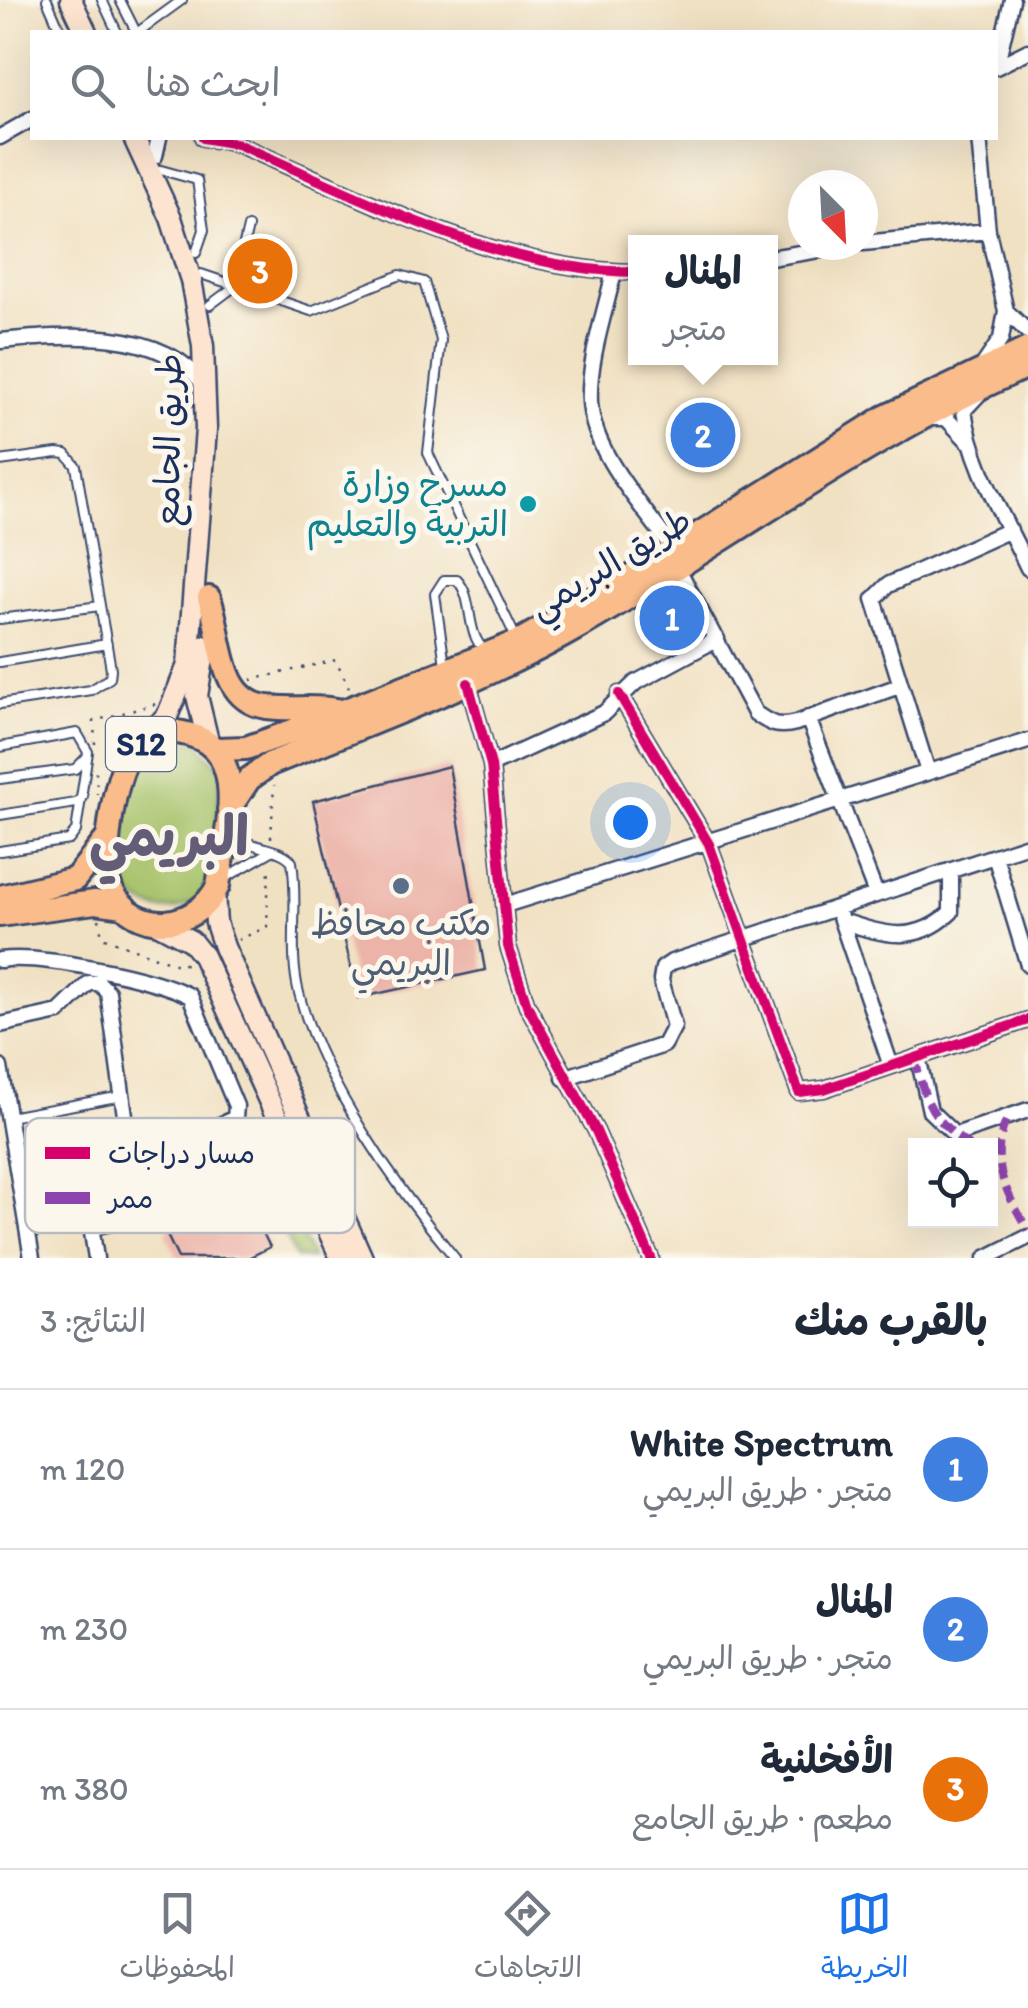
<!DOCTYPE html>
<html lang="ar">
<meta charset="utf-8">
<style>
body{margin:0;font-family:Itim,"Playpen Sans Arabic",sans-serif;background:#f2f2f3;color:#1f2937;direction:rtl}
.controls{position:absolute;right:30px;bottom:30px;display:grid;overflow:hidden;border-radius:0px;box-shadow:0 10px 40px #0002}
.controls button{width:90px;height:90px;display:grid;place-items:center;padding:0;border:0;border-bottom:2px solid #e0e1e3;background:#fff;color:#1f2937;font:50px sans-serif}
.compass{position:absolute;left:788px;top:170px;width:90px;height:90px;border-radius:50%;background:#fff;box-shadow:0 10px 40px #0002;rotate:156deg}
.you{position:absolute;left:630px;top:822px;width:35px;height:35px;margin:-25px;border:8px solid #fff;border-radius:50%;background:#1a73e8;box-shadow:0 0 0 15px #1a73e833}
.badge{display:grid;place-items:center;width:65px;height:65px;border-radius:50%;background:#1a73e8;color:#fff;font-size:32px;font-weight:700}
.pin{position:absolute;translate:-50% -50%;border:5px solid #fff;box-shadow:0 2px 10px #0006}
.popup{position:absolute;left:628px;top:235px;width:150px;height:130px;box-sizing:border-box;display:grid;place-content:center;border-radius:0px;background:#fff;filter:drop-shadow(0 2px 8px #0005);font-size:32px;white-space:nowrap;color:#747a83}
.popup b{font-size:38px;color:#1f2937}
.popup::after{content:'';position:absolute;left:50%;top:100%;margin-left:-20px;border:20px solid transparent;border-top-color:#fff}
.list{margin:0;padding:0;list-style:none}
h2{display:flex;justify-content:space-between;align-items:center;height:130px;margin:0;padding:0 40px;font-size:42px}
h2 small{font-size:32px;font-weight:400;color:#747a83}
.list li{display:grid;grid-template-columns:65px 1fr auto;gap:30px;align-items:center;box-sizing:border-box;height:160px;padding:0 40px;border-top:2px solid #e0e1e3}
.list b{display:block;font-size:38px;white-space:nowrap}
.list p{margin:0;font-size:32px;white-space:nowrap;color:#747a83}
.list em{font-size:32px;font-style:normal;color:#747a83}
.icon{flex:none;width:55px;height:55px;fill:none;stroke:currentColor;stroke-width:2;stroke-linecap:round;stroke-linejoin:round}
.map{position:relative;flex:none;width:1028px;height:1258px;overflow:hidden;direction:ltr}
.search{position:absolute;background:#fff;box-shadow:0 10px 40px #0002;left:30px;right:30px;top:30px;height:110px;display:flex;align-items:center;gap:25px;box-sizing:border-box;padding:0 35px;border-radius:0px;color:#747a83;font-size:38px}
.sheet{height:610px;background:#fff}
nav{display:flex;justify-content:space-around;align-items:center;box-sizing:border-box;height:140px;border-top:2px solid #e0e1e3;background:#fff;font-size:28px;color:#747a83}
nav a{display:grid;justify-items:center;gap:5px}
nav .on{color:#1a73e8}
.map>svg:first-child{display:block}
.green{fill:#a5c168;stroke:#607863;stroke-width:2.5}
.building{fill:#ecb3a9}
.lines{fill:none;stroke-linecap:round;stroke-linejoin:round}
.service-casing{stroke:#3b4a6d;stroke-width:12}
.minor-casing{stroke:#3b4a6d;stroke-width:19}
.secondary-casing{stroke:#3b4a6d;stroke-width:25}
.primary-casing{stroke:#3b4a6d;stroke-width:28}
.path{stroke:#3b4a6d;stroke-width:2.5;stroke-dasharray:2.5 8;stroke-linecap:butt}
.service{stroke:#fff;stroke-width:8}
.minor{stroke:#fff;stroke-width:14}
.secondary{stroke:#fde4d0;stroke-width:20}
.primary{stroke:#f9bc8a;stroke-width:22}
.quiet{stroke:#8e44ad;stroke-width:8;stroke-dasharray:15 8;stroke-linecap:butt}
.cycleway-casing{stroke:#fbf7ec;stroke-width:16}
.cycleway{stroke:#d6006c;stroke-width:10}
.culture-dot{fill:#0f9aa8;stroke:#fbf7ec;stroke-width:4}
.service-dot{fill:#5c6f8a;stroke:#fbf7ec;stroke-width:4}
.labels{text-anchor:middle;stroke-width:10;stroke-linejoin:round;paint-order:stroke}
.shield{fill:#fbf7ec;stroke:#5e6b89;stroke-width:2.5}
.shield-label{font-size:32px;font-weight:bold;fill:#1b2f5e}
.street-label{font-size:35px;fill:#1b2f5e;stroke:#fbf7ec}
.culture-label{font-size:35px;fill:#0d838f;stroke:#fbf7ec;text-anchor:end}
.service-label{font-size:35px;fill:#4e5e75;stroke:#fbf7ec}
.town-label{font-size:55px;font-weight:bold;fill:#645d78;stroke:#fbf7ec}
.key{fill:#fbf7ec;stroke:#b8bbc1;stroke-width:2.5}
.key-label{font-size:28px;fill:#1b2f5e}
</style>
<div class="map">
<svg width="1028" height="1258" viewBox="0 0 1028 1258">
<rect width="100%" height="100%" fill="#fbf7ec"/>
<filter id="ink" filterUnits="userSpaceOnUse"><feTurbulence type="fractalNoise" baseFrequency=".01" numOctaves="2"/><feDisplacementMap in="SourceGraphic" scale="20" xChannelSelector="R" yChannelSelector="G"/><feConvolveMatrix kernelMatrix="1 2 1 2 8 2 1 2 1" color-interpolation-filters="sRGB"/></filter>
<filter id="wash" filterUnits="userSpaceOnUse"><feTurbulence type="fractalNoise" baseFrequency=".0048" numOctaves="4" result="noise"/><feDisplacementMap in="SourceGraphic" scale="40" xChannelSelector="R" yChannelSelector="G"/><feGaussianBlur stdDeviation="2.25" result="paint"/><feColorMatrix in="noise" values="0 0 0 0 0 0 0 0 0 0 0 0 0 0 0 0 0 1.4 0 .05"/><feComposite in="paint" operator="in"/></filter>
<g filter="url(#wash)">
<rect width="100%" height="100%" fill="#f1e1c3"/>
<path class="green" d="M165,739L197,742L221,770C217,805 218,845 209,879C198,918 143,919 124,886C114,867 126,783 136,764C143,752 153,745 165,739Z
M253,1136L258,1139L312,1258H296L263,1183L243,1178L235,1162L196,1181L179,1148Z"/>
<g id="blocks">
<path class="building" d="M449,766L485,970L358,998L313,801Z
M106,1155L112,1193L100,1195L97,1170Z
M242,1189L249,1204L256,1200L270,1230L263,1233L270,1247L248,1258H178L166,1233L172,1223L200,1213L197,1206L219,1195L221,1200Z"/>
</g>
</g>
<g filter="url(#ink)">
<use href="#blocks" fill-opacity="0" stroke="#3b4a6d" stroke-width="2.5"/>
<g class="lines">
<g class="service-casing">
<path id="service" d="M47,0L61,32
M102,0L117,32
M120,0L136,32
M138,32L182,0
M161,170L197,180L204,230L196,253
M201,274L311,311L400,275L424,282L441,340L428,453L516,638
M210,305L234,287L248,227
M0,461L57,453L66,454L76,466L111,669L110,678L91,690L0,704
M0,619L100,606
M0,662L107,644
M445,665L435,594L444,580H457C475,599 464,631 485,651
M0,747L77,733L88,752L76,831L69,840L0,851
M0,779L75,769L85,759
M0,815L76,803L83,796
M232,834C250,849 283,847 292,862C299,905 288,951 299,993C321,1081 398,1190 455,1258
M227,877L270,852
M9,1117L122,1096
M92,1231L131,1222L187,1198"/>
</g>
<g class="minor-casing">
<path id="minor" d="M996,67L1012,0
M996,67L1028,51
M0,137L32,119
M203,138L237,144C362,197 497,271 636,272
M979,138L988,231L1006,311L1001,339L982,367
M155,156L159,138
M863,243L988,231
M770,258L850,245
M614,272C605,313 588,360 590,402C593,455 644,507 673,549
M1006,311L1028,332
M0,341C65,335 161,326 204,385
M978,395L964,410C971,464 1005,519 1028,568
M930,418H946L968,441
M676,565L755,713C770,724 778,728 796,723L899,686
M468,683L491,765L508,946L527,1005L596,1131L651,1258
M619,694L709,844L799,1092L824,1089L1028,1020
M808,718L876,894
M491,765L604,713L635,683L717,639
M928,772L874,599L888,585L1010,530
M995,856L1028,965
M505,905L1028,741
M837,908L891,1066
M842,921C884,935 916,945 951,912V870
M0,960C40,954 154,977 190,996L236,1106L235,1118L209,1130L115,1143
M0,1025L59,1012L89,983H99L108,992L127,1130C113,1145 99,1143 84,1155L82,1170L96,1258
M918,1057L930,1111L955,1135L1028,1110
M0,1067L32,1258
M564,1078L664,1045L674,1026L661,980L663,968L672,962L1028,845
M986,1258L1028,1237"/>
</g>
<g class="secondary-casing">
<path id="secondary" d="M71,0L86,32
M134,138L171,218L191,280L203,346L206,429L188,665L168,714L145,740
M205,646L197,696L208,741
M214,893L216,923L224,947L362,1258
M155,922L191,941L203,956L341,1258"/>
</g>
<g class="primary-casing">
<path id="primary" d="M209,598C223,634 217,701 267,707C290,710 314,706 337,710
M163,731C257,733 227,824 218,886C196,930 137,936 112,891C100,868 113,783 127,761C136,746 148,739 163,731Z
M217,749L246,748L285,734L518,642L621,583L883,418L1028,349
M229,809L249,779L270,764C375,721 483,682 582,625C731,539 869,435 1028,366
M0,897L75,879L105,841
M0,915L95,902L124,906"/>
</g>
<path class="path" d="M251,680L336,660L351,692
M95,744L94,721L156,704
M96,772L97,794
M271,838L274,785
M99,919L102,937L180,966L190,962
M238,940L267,927L269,866"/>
<use href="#service" class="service"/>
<use href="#minor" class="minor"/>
<use href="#secondary" class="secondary"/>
<use href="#primary" class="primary"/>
<path class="quiet" d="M915,1058C926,1105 930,1116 969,1146
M1006,1121C988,1162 1007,1194 1028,1230"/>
<g class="cycleway-casing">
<path id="cycleway" d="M203,138L237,144C362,197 497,271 636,272
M468,683L491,765L508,946L527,1005L596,1131L651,1258
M619,694L709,844L799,1092L824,1089L1028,1020"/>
</g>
<use href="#cycleway" class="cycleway"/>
</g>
</g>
<circle class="culture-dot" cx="528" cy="504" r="10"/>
<circle class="service-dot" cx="401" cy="886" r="10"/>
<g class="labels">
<rect class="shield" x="106" y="717" width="70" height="54" rx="8"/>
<g class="shield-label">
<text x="141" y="755">S12</text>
</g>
<g class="street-label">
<text transform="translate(168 440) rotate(-89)" y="12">طريق الجامع</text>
<text transform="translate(610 563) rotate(-31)" y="12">طريق البريمي</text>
</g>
<g class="culture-label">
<text x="508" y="496">مسرح وزارة<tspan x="508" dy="40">التربية والتعليم</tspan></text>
</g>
<g class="service-label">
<text x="401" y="935">مكتب محافظ<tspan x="401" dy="40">البريمي</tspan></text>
</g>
<g class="town-label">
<text x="169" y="855">البريمي</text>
</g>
</g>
<rect x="25" y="1118" width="330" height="115" rx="15" class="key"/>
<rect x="45" y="1147" width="45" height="12" fill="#d6006c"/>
<rect x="45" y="1192" width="45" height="12" fill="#8e44ad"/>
<g class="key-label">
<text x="108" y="1163">مسار دراجات</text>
<text x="108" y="1208">ممر</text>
</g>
</svg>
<div class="controls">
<button><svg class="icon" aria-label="locate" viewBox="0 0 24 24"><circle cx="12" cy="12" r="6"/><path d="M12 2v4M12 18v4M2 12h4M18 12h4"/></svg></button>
</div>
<svg class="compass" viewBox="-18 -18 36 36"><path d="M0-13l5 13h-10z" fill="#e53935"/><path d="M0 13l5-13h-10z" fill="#747a83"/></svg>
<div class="you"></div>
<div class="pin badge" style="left:672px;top:618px;background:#3f7fe0">1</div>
<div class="pin badge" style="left:703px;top:435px;background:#3f7fe0">2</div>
<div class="popup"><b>المنال</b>متجر</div>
<div class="pin badge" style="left:260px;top:271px;background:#e8710a">3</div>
<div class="search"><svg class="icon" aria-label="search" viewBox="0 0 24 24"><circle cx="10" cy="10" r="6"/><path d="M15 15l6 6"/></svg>ابحث هنا</div>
</div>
<section class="sheet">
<h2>بالقرب منك<small>النتائج: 3</small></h2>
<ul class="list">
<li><span class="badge" style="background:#3f7fe0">1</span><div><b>White Spectrum</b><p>متجر · طريق البريمي</p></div><em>120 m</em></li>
<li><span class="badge" style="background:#3f7fe0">2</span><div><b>المنال</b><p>متجر · طريق البريمي</p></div><em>230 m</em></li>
<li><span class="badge" style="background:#e8710a">3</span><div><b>الأفخلنية</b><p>مطعم · طريق الجامع</p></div><em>380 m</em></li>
</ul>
</section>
<nav>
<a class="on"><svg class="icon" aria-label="map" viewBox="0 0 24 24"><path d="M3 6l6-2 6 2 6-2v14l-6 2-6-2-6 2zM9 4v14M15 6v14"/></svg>الخريطة</a>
<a><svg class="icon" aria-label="directions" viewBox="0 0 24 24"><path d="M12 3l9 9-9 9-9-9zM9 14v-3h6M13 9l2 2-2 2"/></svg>الاتجاهات</a>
<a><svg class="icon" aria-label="saved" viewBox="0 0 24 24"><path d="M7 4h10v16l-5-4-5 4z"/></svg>المحفوظات</a>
</nav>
